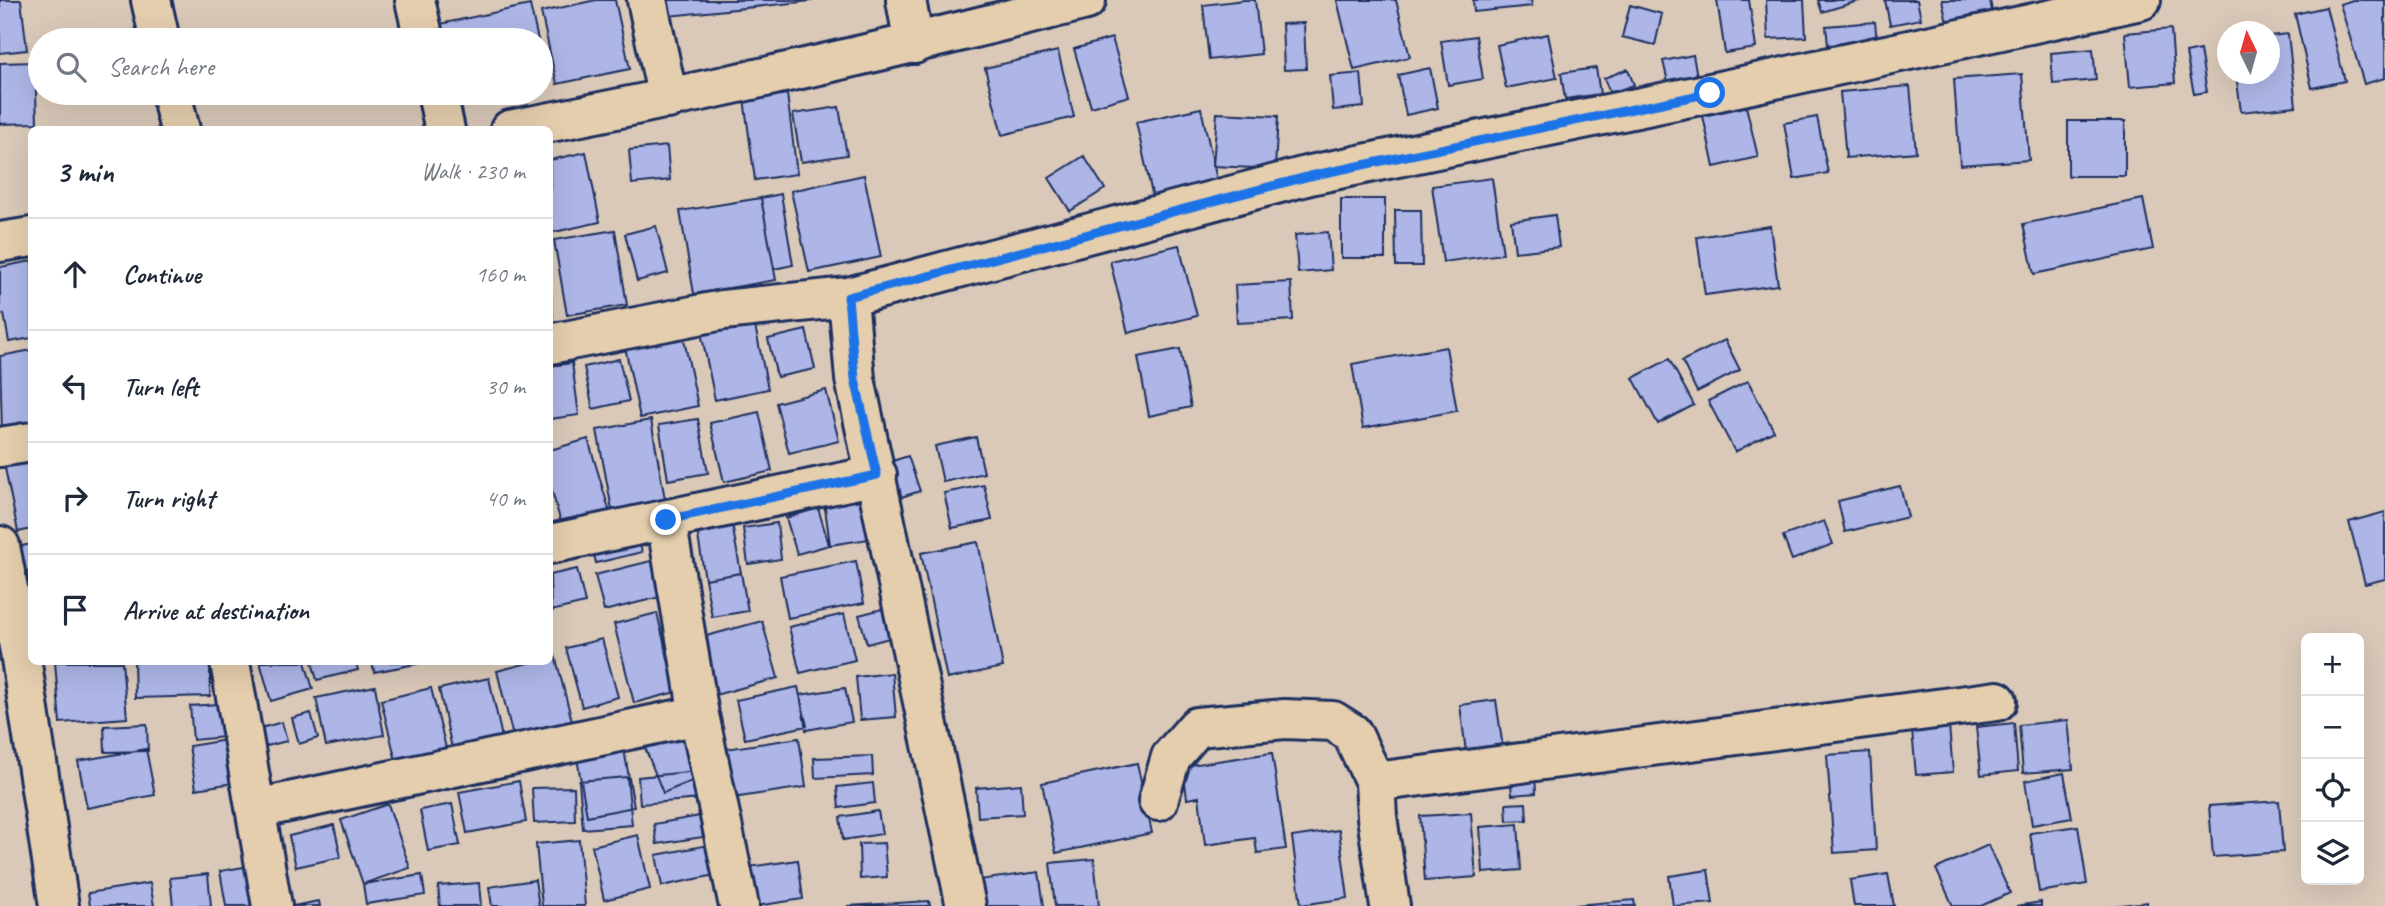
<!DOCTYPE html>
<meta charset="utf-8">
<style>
body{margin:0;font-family:Caveat,sans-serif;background:#f2f2f3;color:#1f2937}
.controls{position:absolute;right:21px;bottom:21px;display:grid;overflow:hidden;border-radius:10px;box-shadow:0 7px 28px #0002}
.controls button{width:63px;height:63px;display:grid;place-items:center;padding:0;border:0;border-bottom:2px solid #e0e1e3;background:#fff;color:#1f2937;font:35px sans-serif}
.compass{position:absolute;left:2217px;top:21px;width:63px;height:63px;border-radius:50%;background:#fff;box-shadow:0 7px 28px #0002;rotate:355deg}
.stop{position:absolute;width:21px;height:21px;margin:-16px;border:5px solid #1a73e8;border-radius:50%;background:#fff}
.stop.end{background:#1a73e8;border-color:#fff;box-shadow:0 2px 7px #0008}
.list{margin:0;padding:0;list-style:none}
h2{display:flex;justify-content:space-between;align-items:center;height:91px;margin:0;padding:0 28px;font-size:30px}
h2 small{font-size:23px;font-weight:400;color:#747a83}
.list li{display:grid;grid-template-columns:46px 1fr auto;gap:21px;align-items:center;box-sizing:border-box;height:112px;padding:0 28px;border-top:2px solid #e0e1e3}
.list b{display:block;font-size:26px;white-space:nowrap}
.list em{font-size:23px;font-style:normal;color:#747a83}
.icon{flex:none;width:38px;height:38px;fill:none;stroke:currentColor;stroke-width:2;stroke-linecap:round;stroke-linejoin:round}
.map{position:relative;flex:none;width:2385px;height:906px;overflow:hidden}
.search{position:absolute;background:#fff;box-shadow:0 7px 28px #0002;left:28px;top:28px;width:525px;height:77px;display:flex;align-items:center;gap:18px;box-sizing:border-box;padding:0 24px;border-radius:38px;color:#747a83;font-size:26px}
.panel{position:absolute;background:#fff;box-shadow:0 7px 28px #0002;left:28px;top:126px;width:525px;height:539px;border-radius:10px}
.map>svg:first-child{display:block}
.building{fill:#adb6e6;stroke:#1b2f5e;stroke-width:2}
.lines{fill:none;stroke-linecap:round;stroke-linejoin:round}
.minor-casing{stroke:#1b2f5e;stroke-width:44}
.minor{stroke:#e5ceae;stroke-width:38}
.route{stroke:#1a73e8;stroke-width:9}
</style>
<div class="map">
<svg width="2385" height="906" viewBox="0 0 2385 906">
<rect width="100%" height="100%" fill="#dac9b9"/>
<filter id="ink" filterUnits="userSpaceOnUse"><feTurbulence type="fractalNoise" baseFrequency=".0143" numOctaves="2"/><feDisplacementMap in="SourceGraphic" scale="14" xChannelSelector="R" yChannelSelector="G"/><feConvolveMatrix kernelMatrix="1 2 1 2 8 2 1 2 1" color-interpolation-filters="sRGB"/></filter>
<g filter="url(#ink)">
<path class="building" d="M0,0H21L27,50L0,53Z
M596,0H615L630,69L557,84L541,12Z
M667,0H810L811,1L669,16Z
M1244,0H1255L1261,54L1209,60L1203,5Z
M1337,0H1396L1410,57L1354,70Z
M1473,0H1531L1532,6L1474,12Z
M1717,0H1749L1756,48L1725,53Z
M1766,0H1804L1806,37L1768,39Z
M1818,0H1862L1822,12Z
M1885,0H1917L1921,19L1890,25Z
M1942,0H1990L1992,11L1947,22Z
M2353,0H2385V78L2364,84L2340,4Z
M530,5L538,40H444L440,24Z
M1630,5L1662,14L1655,45L1622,37Z
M2326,7L2345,81L2312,88L2295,14Z
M1875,22L1877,41L1828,45L1826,26Z
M1304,23L1306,69L1284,70L1282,24Z
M2171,29L2175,83L2130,87L2125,33Z
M1548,34L1557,78L1506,88L1497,45Z
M2288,34L2296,106L2241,112L2236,74H2270V36Z
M1476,36L1483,79L1448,85L1441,41Z
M1112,38L1129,96L1091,107L1074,49Z
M2093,49L2096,80L2053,84L2051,53Z
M2200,50L2207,92L2194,94L2186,53Z
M1058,51L1074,117L1002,135L985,68Z
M541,53L548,87L541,89Z
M1693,55L1697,76L1668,82L1663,61Z
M35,62L37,123L0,124V63Z
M1430,68L1438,108L1406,115L1398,75Z
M1596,68L1600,94L1565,99L1561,73Z
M1628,69L1634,85L1610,93L1604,78Z
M1361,73L1364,107L1333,110L1330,76Z
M2022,74L2029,160L1960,165L1954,79Z
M1910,86L1916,152L1846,158L1840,92Z
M455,93H521L458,106Z
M787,94L797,174L755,180L744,99Z
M1746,106L1758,157L1714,167L1703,116Z
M839,107L847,155L801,162L793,114Z
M1201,108L1219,189L1154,203L1136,122Z
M1217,113L1278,116L1275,169L1213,166Z
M1817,117L1828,173L1794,179L1784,123Z
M2068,121H2125V176H2068Z
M667,146L670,180L632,184L629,150Z
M586,152L600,222L550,233V160Z
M1084,156L1105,189L1070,211L1049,178Z
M864,175L881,257L809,272L791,191Z
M1492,178L1503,254L1443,262L1432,186Z
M781,194L793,265L774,269L761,198Z
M761,198L776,280L694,294L680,211Z
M1341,199H1385V258H1341Z
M2143,199L2153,249L2034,274L2023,224Z
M1395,210H1421L1422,266H1396Z
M1555,215L1559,247L1515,252L1511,221Z
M656,226L668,273L637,281L625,234Z
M1770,226L1778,285L1705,295L1697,237Z
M615,230L627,305L567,315L554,240Z
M1328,232L1331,270L1298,273L1295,235Z
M1179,245L1197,316L1128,333L1110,261Z
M32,261V338L9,342L4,314L0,315V267Z
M550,279L553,317H550Z
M1291,282L1293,320L1237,323L1235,285Z
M754,321L768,389L715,400L701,332Z
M682,330L698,406L640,418L624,342Z
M806,330L815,369L777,377L768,339Z
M1725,340L1740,370L1697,392L1682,361Z
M1446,347L1457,411L1363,428L1352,364Z
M1180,349L1191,407L1149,416L1138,357Z
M32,350V427L2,432L0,356Z
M619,359L629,401L593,409L584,367Z
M1669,359L1694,405L1658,424L1633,378Z
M572,363L579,415L550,419V366Z
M1748,381L1774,431L1735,452L1708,401Z
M826,390L839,441L789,453L776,403Z
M759,412L772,471L724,482L710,423Z
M698,419L708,473L668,480L659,425Z
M651,420L666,505L613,515L597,430Z
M976,437L984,473L943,482L935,446Z
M588,439L611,516L563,530L550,484V450Z
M908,456L920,491L892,500L880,465Z
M32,458V529L18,532L4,463Z
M984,485L992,520L952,528L944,493Z
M1900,486L1908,517L1845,532L1838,501Z
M863,496L869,539L830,545L824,501Z
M818,508L829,545L797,554L786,518Z
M2385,512V579L2365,584L2349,522Z
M1824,521L1833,544L1792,560L1783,536Z
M777,523L781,559L748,564L743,528Z
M732,524L741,573L705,579L697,530Z
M638,536L642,552L596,563L592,546Z
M978,542L1003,667L947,679L921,553Z
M32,544V570L17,573L11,548Z
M655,560L664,596L604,611L595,575Z
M856,561L864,603L788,618L780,576Z
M577,569L585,603L551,611L550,575Z
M32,570V595L26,571Z
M741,573L748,611L712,617L705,579Z
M886,608L893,637L867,644L859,615Z
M657,613L676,692L634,703L614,624Z
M844,614L855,660L800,673L789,627Z
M762,621L778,678L715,695L699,638Z
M602,639L618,697L582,707L566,648Z
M555,655L573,725L514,741L497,671L532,662H550V657Z
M55,662H122L127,718L60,723Z
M134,662H210V696L135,698Z
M260,662H305L313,689L271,701Z
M312,662H356L358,670L317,680Z
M372,662H420L421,663L374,672Z
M892,673L896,717L860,720L856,677Z
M489,678L503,742L453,753L439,689Z
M375,686L384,735L326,746L316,698Z
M798,687L807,726L745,739L736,700Z
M431,688L447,752L397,765L381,700Z
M845,688L852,722L806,730L800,695Z
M1496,700L1504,755L1467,760L1460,705Z
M232,703L235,736L193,740L190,706Z
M311,713L318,738L299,744L292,718Z
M680,720L702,777L663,793L640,735Z
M2068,720L2073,769L2023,773L2019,725Z
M282,722L287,741L259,748L254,730Z
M2014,723L2018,771L1981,775L1976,727Z
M147,724L148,751L105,752L104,726Z
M1949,726L1953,772L1916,775L1912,730Z
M799,738L806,787L726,799L719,750Z
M233,739L239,782L196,789L189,746Z
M146,749L155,795L87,808L78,761Z
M624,749L634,807L587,816L577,758Z
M1870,752L1876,850L1834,853L1827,755Z
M1272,753L1286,849L1257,853L1255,838L1205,845L1199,797L1187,799L1183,766Z
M872,756L873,775L815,778L814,758Z
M1137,763L1152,833L1056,853L1042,783Z
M699,771L701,799L640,804L638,777Z
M1535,772L1536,793L1512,795L1510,773Z
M2064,773L2072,818L2032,825L2025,781Z
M627,777L632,825L583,829L579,781Z
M519,781L526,822L467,833L459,792Z
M873,783L875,803L839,808L837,787Z
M1021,784L1023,814L978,817L976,788Z
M574,787L575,821L534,823L532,788Z
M2279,801L2283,852L2213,857L2209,806Z
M1526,803L1527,820L1507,821L1506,804Z
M388,804L410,868L363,884L341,820Z
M452,804L460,845L428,851L420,810Z
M878,811L882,834L843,840L840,817Z
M1471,813L1476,877L1425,881L1420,816Z
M700,816L703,837L657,844L654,824Z
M1518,824L1521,870L1483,873L1480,827Z
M334,825L341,857L296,867L289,836Z
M2078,826L2087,884L2039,892L2030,833Z
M1339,830L1348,898L1301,905L1292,837Z
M638,835L650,889L604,900L592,846Z
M579,840L585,906H542L536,844Z
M884,843L887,877L860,879L859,844Z
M714,844L720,874L662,886L656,855Z
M1988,845L2010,893L1981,906H1953L1936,869Z
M1094,859L1099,906H1055L1050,863Z
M798,860L803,899L756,906L748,867Z
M250,866L258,906H226L220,871Z
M1708,870L1713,903L1673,906L1669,876Z
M1039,872L1044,906H983L979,880Z
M208,874L211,906H173L170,878Z
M1888,874L1894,906H1854L1850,880Z
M422,875L425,895L366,904L363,884Z
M535,880L539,906H492L489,887Z
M150,883L154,906H90L88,893Z
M479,883L481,906H440L438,886Z
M1634,900L1635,906H1576V905Z
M319,901L320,906H293Z
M929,901L930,906H847Z
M2041,902V906H2016Z
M2147,902V906H2113Z"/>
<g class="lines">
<g class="minor-casing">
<path id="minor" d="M151,0L160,40
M415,0L424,40
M647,0L668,99
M906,0L914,44
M171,93L180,130
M437,93L445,130
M510,130C704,93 895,49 1086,0
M0,242L32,237
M848,297L855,379L966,906
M550,344L723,310L848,297L1310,175L1710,93L2141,0
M0,447L32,442
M666,520L699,715L739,906
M550,544L877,475
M0,546L20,652L59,906
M230,662L272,906
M1158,801L1171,757L1197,727L1285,719L1333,721L1352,733L1375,782
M256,809L699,715
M1390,906L1377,817L1375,782L1997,701"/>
</g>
<use href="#minor" class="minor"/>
</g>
</g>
<g class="lines" filter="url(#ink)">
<path class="route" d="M666,520L877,475L855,379L848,297L1310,176L1710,93"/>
</g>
</svg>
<div class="controls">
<button>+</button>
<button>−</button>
<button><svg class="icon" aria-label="locate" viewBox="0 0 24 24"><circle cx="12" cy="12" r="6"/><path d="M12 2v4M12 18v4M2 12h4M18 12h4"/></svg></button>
<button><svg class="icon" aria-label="layers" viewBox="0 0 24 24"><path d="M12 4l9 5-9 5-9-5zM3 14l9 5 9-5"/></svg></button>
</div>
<svg class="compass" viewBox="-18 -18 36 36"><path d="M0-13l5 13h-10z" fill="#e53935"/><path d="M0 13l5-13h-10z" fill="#747a83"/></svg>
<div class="stop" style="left:1710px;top:93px"></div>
<div class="stop end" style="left:666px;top:520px"></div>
<div class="search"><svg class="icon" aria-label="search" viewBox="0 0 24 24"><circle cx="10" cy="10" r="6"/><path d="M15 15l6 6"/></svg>Search here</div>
<section class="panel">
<h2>3 min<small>Walk · 230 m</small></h2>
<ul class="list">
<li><svg class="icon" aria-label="ahead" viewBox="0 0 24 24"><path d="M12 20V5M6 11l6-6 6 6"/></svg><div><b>Continue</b></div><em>160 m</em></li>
<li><svg class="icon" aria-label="left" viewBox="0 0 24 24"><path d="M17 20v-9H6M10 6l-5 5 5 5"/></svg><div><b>Turn left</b></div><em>30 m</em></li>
<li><svg class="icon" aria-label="right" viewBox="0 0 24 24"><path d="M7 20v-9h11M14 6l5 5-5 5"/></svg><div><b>Turn right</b></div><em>40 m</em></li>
<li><svg class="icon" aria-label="arrive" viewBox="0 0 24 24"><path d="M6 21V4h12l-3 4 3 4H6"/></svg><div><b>Arrive at destination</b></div></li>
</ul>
</section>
</div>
